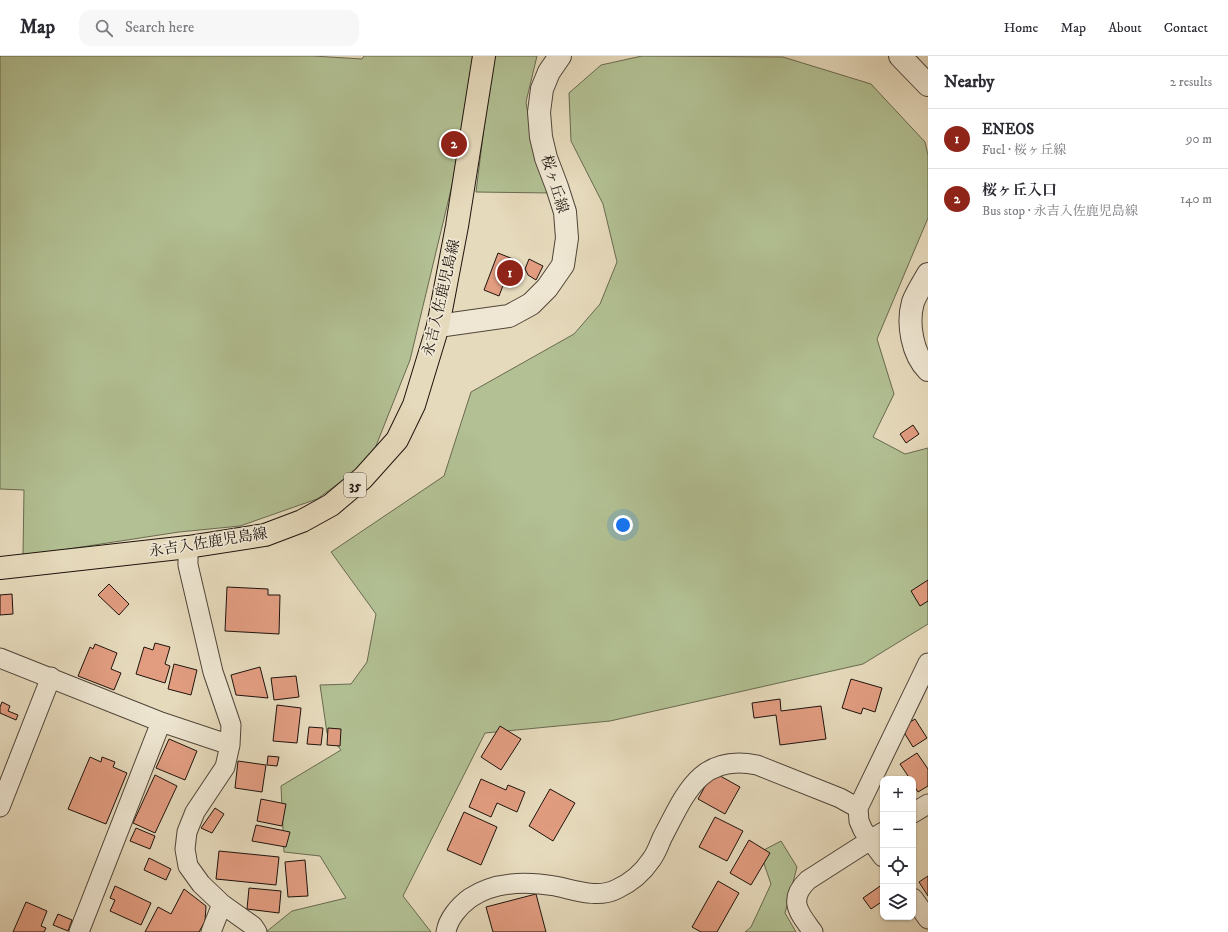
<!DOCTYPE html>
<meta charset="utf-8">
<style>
body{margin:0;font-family:"IM FELL DW Pica","Noto Serif JP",serif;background:#f7f7f7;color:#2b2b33}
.controls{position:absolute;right:12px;bottom:12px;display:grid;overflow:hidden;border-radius:8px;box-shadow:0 1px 3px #0004}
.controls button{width:36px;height:36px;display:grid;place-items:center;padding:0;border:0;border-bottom:1px solid #e1e1e2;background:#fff;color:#2b2b33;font:20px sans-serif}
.you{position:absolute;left:623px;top:469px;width:14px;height:14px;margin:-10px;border:3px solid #fff;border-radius:50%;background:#1a73e8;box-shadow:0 0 0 6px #1a73e833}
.badge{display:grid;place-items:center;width:26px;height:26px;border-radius:50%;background:#8f2418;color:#fff;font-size:13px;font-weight:700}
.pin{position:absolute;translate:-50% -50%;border:2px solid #fff;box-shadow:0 1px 4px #0006}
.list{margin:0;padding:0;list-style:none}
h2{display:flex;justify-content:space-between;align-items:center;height:52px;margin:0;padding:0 16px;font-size:17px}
h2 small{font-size:13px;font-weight:400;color:#7c7c81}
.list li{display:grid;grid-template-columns:26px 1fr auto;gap:12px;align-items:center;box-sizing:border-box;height:60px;padding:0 16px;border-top:1px solid #e1e1e2}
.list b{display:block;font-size:15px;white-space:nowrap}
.list p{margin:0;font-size:13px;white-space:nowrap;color:#7c7c81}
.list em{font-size:13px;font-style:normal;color:#7c7c81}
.icon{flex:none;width:22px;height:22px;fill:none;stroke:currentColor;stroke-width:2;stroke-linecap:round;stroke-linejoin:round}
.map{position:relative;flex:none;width:928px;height:876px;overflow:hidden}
header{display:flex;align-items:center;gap:24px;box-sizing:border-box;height:56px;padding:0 20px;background:#fff;border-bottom:1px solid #e1e1e2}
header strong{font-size:19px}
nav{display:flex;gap:22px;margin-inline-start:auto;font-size:14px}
.search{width:280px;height:36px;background:#f7f7f7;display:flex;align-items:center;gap:10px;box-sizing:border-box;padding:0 14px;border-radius:12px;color:#7c7c81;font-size:15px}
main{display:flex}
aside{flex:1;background:#fff}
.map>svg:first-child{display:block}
.green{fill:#b2c093;stroke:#686a50}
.building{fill:#e29d81;stroke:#1e130d}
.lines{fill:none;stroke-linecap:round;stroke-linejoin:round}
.minor-casing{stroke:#504539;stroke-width:21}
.tertiary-casing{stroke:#504539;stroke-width:24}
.primary-casing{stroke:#1e130d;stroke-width:24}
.minor{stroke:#efe7d3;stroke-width:19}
.tertiary{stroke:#efe7d3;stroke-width:22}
.primary{stroke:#e6dabc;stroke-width:22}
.labels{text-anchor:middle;stroke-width:3.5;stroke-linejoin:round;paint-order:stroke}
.shield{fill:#efe7d3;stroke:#5d5348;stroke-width:1}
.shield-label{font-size:14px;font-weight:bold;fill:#1e130d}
.street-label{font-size:15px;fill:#1e130d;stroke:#efe7d3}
</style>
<header>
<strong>Map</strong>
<div class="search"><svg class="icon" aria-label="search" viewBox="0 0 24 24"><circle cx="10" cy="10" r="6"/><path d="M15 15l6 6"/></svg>Search here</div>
<nav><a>Home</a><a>Map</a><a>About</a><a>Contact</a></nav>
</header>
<main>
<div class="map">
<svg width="928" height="876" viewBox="0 0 928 876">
<rect width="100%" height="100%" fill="#e6dabc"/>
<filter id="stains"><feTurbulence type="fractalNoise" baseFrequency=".005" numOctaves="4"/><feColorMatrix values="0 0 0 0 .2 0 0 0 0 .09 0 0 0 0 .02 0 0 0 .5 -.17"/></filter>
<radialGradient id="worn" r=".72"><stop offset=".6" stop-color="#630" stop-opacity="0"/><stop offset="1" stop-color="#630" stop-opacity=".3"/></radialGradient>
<path class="green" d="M0,0H313L362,3L364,0H475L461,92L410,304L370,405L317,443L240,470L179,476L23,500L24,434L0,433Z
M493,0H537L526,46L534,97L550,137L476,136Z
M642,0L783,1L871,28L925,86L928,99V162L877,283L894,338L873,381L905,398L928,392V568L863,608L610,665L485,677L403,840L431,876H266L292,855L346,842L320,800L284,796L281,730L341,694L327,677L320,629L351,628L367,606L376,558L331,496L444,420L471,336L574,278L600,248L617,206L603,148L571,85L569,37L601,9Z
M781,785L797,811L785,857L796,876H745L751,871L771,828L760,796Z"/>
<path class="building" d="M498,197L513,203L499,240L484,234Z
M529,203L543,210L536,224L528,219L525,213Z
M913,369L919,378L906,387L900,378Z
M928,524V545L920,550L911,535Z
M109,528L129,548L119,559L98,539Z
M227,531L268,533V539H280L279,578L225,575Z
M12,538L13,558L0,559V539Z
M155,587L170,591L165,608L170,610L165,627L136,618L144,591L153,594Z
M95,588L117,597L111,613L121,617L114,634L78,620L90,591L93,593Z
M174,608L197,614L191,639L168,633Z
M260,611L268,642L236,639L231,619Z
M296,620L299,641L274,644L271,622Z
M851,623L882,632L875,656L863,652L861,658L842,652Z
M780,643L781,655L821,650L826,683L780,689L776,659L754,662L752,647Z
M2,646L10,650L8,655L18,659L16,664L0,657V651Z
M277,649L301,652L297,687L273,685Z
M915,663L927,682L913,691L905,678L907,668Z
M500,670L521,683L501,714L481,701Z
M309,671L323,672L321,689L307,688Z
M328,672L341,673L340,690L327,689Z
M169,683L197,695L185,724L156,712Z
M917,697L928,713V730L918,736L913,728V723H910L900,708Z
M268,700L279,701L277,710L267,709Z
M90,701L101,706L102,701L115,706L113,711L127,717L106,768L68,753Z
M238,705L266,709L262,736L235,732Z
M713,716L740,731L725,758L698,743Z
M155,719L177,730L155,777L133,767Z
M481,723L506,734L508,729L525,736L517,756L497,747L491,761L469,751Z
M550,733L575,747L553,785L529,770Z
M261,743L286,748L282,770L257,765Z
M215,752L224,758L212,777L201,772Z
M464,756L497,771L481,809L447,794Z
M715,761L743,775L727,805L699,791Z
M256,769L290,776L286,791L252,785Z
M136,772L155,780L150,793L130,785Z
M749,784L770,797L751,829L730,817Z
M219,795L279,801L276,829L216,823Z
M149,802L171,813L166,824L144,814Z
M305,804L308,840L288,841L285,806Z
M928,820V840L919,826Z
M718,825L739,837L717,876H701L692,871Z
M883,828V845L871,853L863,842Z
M115,830L151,847L141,869L110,855L115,844L110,842Z
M249,832L281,835L279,857L247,853Z
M184,833L206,850L205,865L199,876H145L158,851L171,858Z
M536,838L546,876H493L486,851Z
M26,846L47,855L41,870L46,872L44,876H13Z
M58,858L72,864L68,875L53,869Z"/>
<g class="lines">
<g class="minor-casing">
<path id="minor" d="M188,491V509L213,616L231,669L230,689L225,711L195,756L187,776L185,793L188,810L201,828L222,848L253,870L257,876
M0,602L161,666L230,689
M0,751L51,621
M858,752L928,607
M913,757L928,748
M913,842L928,863
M79,876L161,666
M211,876L222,848
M446,876C448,863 459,850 470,842C494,826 526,825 555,830C575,834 598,843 617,833C630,827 643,816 651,804C656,798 659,789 662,782C685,739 699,697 757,709L840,742L858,752L859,765L863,774L883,801
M813,876C799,857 787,844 808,824L883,776"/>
</g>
<g class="tertiary-casing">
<path id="tertiary" d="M900,0L928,29
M928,218C923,227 917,236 913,246C907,267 912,298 928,314
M438,270L509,260L531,248L547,232L563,209L567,182L565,156L557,131L546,102L541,81L539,56L542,33L549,16L560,0"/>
</g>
<g class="primary-casing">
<path id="primary" d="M0,512L188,491L265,479L302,465L331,449L363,422L397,384L414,349L438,270L457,170L484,0"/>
</g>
<use href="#minor" class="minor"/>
<use href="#tertiary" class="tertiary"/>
<use href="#primary" class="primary"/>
</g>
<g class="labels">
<rect class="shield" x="344" y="417" width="22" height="24" rx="3"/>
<g class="shield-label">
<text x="355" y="434">35</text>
</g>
<g class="street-label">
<text transform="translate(555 128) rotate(73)" y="5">桜ヶ丘線</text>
<text transform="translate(441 242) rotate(-77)" y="5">永吉入佐鹿児島線</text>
<text transform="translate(208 486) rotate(-9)" y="5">永吉入佐鹿児島線</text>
</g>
</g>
<rect width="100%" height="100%" filter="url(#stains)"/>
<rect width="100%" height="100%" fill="url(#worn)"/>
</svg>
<div class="controls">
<button>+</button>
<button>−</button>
<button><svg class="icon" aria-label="locate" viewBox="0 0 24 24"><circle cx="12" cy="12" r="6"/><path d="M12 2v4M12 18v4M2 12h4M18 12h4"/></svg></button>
<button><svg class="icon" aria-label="layers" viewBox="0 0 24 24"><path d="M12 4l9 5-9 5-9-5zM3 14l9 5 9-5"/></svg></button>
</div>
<div class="you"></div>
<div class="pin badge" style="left:510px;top:217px">1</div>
<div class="pin badge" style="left:454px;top:88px">2</div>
</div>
<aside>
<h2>Nearby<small>2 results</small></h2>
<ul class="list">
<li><span class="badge">1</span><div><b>ENEOS</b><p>Fuel · 桜ヶ丘線</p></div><em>90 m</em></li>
<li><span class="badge">2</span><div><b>桜ヶ丘入口</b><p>Bus stop · 永吉入佐鹿児島線</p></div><em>140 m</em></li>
</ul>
</aside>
</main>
